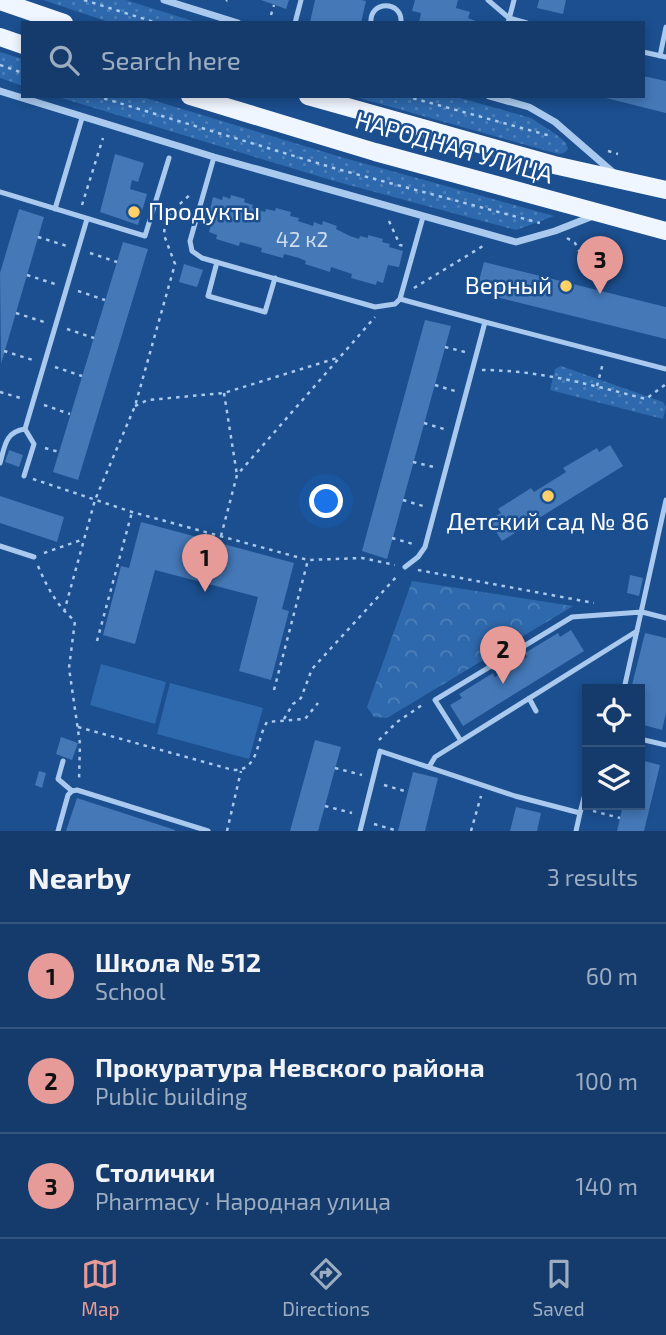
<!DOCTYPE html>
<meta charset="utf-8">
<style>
body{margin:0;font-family:"Exo 2",sans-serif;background:#214673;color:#f1f3f6}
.controls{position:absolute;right:21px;bottom:21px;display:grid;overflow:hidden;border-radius:0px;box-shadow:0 4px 10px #0003}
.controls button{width:63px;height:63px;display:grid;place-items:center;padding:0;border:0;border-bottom:2px solid #33557e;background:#143b6b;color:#f1f3f6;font:35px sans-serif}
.you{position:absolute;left:327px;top:502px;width:24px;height:24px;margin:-18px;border:5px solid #fff;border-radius:50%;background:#1a73e8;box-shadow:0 0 0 10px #1a73e833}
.badge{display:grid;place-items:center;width:46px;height:46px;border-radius:50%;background:#e69b98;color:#111;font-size:23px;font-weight:700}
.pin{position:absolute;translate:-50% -58px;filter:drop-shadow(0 2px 4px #0008)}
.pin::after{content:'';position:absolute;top:37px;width:24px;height:21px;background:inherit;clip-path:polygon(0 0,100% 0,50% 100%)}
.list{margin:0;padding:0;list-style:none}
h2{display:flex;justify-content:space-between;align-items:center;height:91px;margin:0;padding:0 28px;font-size:30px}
h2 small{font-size:23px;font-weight:400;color:#9dadc1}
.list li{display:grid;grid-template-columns:46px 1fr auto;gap:21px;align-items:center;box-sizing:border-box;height:105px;padding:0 28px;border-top:2px solid #33557e}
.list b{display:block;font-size:26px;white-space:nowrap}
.list p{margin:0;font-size:23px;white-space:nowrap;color:#9dadc1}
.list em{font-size:23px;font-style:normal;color:#9dadc1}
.icon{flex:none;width:38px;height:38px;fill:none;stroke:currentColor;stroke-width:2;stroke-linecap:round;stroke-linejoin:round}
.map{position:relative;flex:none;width:666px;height:831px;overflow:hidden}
.search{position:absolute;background:#143b6b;box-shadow:0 4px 10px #0003;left:21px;right:21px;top:21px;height:77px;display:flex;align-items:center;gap:18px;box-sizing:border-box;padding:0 24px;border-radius:0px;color:#9dadc1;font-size:26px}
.sheet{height:406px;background:#143b6b}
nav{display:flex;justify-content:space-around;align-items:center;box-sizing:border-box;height:98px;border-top:2px solid #33557e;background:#143b6b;font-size:19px;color:#9dadc1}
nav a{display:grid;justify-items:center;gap:4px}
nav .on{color:#e69b98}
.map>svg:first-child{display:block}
.forest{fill:url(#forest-crowns)}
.park{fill:url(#park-dots)}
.garden{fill:#2e69ad}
.building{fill:#4478b7}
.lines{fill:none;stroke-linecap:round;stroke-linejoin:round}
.path{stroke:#a9c9ee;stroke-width:2.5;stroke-dasharray:3.5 5;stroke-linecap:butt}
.service{stroke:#a9c9ee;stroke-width:5}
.minor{stroke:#a9c9ee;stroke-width:7}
.primary{stroke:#f0f6ff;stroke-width:18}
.poi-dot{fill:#ffd166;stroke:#1b4f8f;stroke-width:2.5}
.labels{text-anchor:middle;stroke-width:5;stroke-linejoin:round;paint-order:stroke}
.number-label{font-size:21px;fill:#d0dded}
.street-label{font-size:24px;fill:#fff;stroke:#1b4f8f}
.poi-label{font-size:24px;fill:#fff;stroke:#1b4f8f;text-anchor:start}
</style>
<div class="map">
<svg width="666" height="831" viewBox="0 0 666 831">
<defs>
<pattern id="forest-crowns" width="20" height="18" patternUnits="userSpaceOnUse" patternTransform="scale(1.75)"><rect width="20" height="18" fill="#2e69ad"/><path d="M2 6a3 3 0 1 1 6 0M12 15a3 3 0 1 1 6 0" fill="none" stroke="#4d80b9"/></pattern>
<pattern id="park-dots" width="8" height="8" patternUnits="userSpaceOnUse" patternTransform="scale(1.75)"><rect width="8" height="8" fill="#2e69ad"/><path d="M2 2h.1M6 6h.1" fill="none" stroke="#4d80b9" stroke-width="1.8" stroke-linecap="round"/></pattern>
</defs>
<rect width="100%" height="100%" fill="#1b4f8f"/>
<path class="forest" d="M412,581L573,606L387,718L374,717L367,707Z"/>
<path class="park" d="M43,0H126L199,23H112Z
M0,52L23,59V86L0,78Z
M55,96H139L341,157L554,216L516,230L334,181Z
M352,96H453L531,118L557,135L566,143L568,149L564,153L558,154Z
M561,366L663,402L666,407L663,419L550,390L555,369Z"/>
<path class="garden" d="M101,664L166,682L155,724L90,705Z
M170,683L263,708L249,759L157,734Z"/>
<path class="building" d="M261,0H289L286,9Z
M315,0H361L366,1L361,23H313L310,22Z
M415,0H458L456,8L470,12L468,18L481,23H419L421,13L412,11Z
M539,0H566L563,14L537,8Z
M643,76L666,81V113L602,97L643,96Z
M115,154L144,163L138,182L132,180L130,189L147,194L138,225L100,212Z
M231,195L245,199L244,202L253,205L252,208L265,212L266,209L275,211L276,208L291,212L290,216L299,218L298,221L313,226L314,222L322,225L323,221L337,226L336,229L350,236L359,239L360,236L368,238V235L383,239L382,242L390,244L389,247L403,251L399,267L388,265L383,283L377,281L376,285L351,278L352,274L331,267L330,272L305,264L306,261L299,258L284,254L283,258L261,252L262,248L240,242L239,246L216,239L217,235L209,232L214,215L209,214L213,197L222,200L223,196L230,199Z
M19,209L44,217L1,364L0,273Z
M123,242L148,249L78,480L53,472Z
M484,262L666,307V339L476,292Z
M184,264L203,270L197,287L179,282Z
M425,320L451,326L387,559L362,551Z
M610,445L623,466L502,541L489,520L501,513L498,509L531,488L534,492L566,472L563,468L597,448L599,452Z
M9,450L23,455L19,467L5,462Z
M0,496L64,517L57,542L0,523Z
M141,522L294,563L282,609L289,611L271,680L239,671L258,597L155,570L135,644L103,635L121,566L129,568Z
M630,575L643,578L639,596L627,593Z
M571,630L584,651L463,726L450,705L462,698L459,694L493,673L495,677L527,657L525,653L558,633L560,637Z
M645,633L666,638V713L662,730L640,724V689H631Z
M61,737L78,743L72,760L56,754Z
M315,740L341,747L325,806L318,831H290Z
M640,760L660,765L644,831H617L623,805H640Z
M39,771L46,773L42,788L35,785Z
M413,772L438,778L425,831H398Z
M77,798L175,830V831H66Z
M516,807L541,813L537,831H510Z"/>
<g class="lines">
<path class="path" d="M84,0L157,23
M226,1L227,0
M271,15L274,5
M0,65L23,73
M96,96L337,169L540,223
M405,96L551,136
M608,151L618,154
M82,205L103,138
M389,221L400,245L404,246
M38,237L67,246
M567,238L575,243L590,273
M90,253L117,262
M27,275L55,284
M414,288L483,246
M78,291L105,300
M16,313L44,322
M67,329L94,338
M445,347L465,352
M4,351L36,361
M55,367L82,376
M482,370C539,370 591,385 646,399L666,384
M435,385L455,391
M597,386L603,363
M0,392L24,399
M224,393L237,475
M44,405L70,414
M135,406L148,400L224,393L337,358
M424,423L444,429
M45,448L59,452
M413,462L434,467
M33,479L132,512L308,560L362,558L395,565
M403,500L423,506
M221,536L237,475L375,317
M392,538L413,544
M44,553L84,539
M38,566C47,587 57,606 75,621L69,668L80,744L79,780
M418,570L594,603
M64,612L95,500L135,406L175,264L164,235L165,222L172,211L192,193
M97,641L132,512
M274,690L308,560
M284,719L293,704L301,698L312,669L398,575
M78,727L233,770C260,771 256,739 267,722L305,719L318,703
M379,740L397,722L425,703
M335,768L362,775
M384,785L408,792
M325,806L352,813
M593,811L620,818
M374,824L398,831
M227,831L241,771
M471,831L481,796"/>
<path class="service" d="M488,0L509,18L527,23
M295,23L301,0
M371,23C369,0 403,0 401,23
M508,23L514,0
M643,52L666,57
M660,56L666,27
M214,157L190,241L192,251L202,258L375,307L395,304L400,299
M0,192L145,236L169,158
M55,209L82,118
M217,262L208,296L265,312L275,278
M485,322L666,369
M0,463C5,446 5,432 25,429
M24,476L34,444L25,429L87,219
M0,546L34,557
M405,567L418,557L425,547L485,322L400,299L423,217
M624,689L666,500
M529,698L536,711
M640,739L666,745
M461,741L435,700L572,617L642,612L666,618
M63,761L58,779L72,791
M429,767L435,757L637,631
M58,831L68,795L72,791L77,790L208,831
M360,831L380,751L515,796L580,813L587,786
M576,831L580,813"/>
<path class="minor" d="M164,0L238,23
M0,91L214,157L516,242L555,231L593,216
M489,96L529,107L555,122L616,175"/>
<path class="primary" d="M0,1L64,23
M0,37L23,45
M190,96L375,152L666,231
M308,96L554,165L666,190"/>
</g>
<g class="poi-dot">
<circle cx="134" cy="212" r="7"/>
<circle cx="566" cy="286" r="7"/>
<circle cx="548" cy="496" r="7"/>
</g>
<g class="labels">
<g class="number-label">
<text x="302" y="247">42 к2</text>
</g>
<g class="street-label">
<text transform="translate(454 148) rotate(16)" y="8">НАРОДНАЯ УЛИЦА</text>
</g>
<g class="poi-label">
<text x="148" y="220">Продукты</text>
<text x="552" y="294" text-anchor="end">Верный</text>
<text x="548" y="530" text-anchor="middle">Детский сад № 86</text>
</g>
</g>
</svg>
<div class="controls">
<button><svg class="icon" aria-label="locate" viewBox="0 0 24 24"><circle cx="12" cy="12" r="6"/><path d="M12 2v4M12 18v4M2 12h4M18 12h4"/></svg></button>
<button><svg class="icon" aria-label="layers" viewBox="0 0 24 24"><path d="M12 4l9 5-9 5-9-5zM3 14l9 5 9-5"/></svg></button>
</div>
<div class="you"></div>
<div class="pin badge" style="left:205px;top:592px">1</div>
<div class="pin badge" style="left:503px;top:684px">2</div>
<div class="pin badge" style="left:600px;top:294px">3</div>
<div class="search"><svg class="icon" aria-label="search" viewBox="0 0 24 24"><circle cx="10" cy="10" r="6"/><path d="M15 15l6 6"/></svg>Search here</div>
</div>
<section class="sheet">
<h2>Nearby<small>3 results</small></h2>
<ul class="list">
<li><span class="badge">1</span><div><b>Школа № 512</b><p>School</p></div><em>60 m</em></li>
<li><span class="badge">2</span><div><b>Прокуратура Невского района</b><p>Public building</p></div><em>100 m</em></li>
<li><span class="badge">3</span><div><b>Столички</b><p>Pharmacy · Народная улица</p></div><em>140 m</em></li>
</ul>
</section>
<nav>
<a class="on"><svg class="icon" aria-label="map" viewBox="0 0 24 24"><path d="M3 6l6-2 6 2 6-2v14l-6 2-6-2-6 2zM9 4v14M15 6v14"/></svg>Map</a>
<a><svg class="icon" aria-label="directions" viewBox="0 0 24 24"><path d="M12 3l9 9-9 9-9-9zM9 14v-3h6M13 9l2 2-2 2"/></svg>Directions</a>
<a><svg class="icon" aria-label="saved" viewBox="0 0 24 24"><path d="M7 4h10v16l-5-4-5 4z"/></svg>Saved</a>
</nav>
